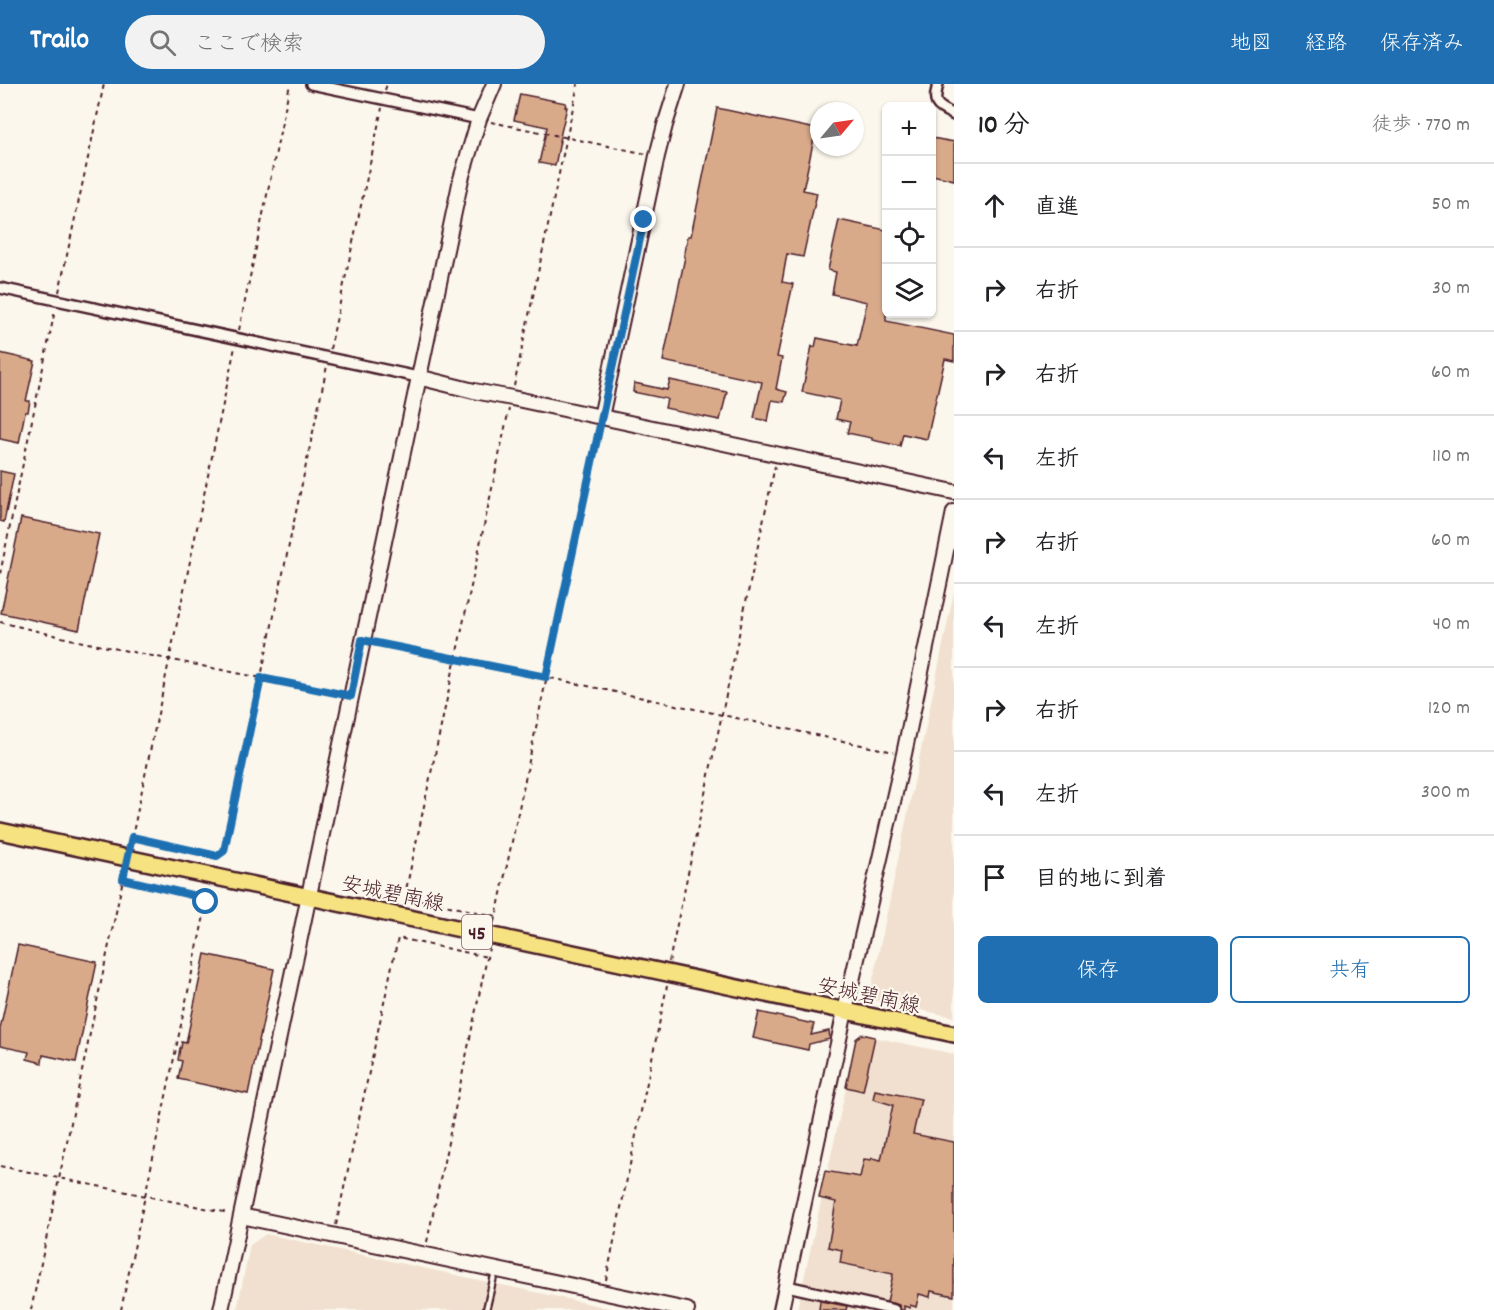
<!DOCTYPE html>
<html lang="ja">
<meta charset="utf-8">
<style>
body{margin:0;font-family:Dekko,"Klee One",sans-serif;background:#f2f2f2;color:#202124}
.controls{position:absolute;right:18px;top:18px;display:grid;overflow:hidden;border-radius:9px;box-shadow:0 2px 4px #0004}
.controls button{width:54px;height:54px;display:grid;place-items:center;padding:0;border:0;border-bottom:2px solid #e0e0e0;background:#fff;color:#202124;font:30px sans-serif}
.compass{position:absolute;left:810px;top:18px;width:54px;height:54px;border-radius:50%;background:#fff;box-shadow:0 2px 4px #0004;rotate:61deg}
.stop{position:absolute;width:18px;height:18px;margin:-14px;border:4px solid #1f6fb2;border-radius:50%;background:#fff}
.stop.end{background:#1f6fb2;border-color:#fff;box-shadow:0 2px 6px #0008}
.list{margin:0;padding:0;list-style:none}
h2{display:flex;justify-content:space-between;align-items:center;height:78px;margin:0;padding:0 24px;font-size:26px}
h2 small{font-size:20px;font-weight:400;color:#757577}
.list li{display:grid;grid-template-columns:39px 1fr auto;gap:18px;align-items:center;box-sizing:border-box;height:84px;padding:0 24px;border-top:2px solid #e0e0e0}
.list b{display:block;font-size:22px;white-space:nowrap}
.list em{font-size:20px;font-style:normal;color:#757577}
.actions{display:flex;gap:12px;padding:18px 24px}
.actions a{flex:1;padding:14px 0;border:2px solid #1f6fb2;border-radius:9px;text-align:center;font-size:21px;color:#1f6fb2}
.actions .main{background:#1f6fb2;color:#fff}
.icon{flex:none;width:33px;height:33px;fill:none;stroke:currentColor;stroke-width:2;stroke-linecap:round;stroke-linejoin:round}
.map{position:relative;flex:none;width:954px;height:1226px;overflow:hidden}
header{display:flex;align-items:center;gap:36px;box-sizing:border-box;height:84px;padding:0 30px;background:#1f6fb2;color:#fff}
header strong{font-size:28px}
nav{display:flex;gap:33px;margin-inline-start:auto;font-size:21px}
.search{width:420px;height:54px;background:#f2f2f2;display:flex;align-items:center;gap:15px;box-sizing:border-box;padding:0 21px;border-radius:33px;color:#757577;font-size:22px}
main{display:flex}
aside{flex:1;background:#fff}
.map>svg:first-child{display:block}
.built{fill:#f1e0cf}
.building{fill:#d9aa8a;stroke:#4a1f2b;stroke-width:1.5}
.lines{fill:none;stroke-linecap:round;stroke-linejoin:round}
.lane-casing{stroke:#4a1f2b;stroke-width:9}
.street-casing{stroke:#4a1f2b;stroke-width:14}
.secondary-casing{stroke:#4a1f2b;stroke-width:18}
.primary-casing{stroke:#4a1f2b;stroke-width:20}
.path{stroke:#4a1f2b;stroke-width:2;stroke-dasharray:4.5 4.5;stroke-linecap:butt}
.lane{stroke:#fbf7ec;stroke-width:4.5}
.street{stroke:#fbf7ec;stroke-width:9}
.secondary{stroke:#fbf7ec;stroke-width:14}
.primary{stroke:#f7e281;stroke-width:15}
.route{stroke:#1f6fb2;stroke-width:8}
.labels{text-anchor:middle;stroke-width:4.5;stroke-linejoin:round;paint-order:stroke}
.shield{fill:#fbf7ec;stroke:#7f6065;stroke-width:1.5}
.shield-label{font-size:20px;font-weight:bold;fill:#4a1f2b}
.street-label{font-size:21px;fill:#4a1f2b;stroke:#fbf7ec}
</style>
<header>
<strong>Trailo</strong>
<div class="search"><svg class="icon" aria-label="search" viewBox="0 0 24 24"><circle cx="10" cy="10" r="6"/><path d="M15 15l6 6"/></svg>ここで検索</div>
<nav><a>地図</a><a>経路</a><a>保存済み</a></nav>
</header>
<main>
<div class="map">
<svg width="954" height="1226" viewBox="0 0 954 1226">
<rect width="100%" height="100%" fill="#fbf7ec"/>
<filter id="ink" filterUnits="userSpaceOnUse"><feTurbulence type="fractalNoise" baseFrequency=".0167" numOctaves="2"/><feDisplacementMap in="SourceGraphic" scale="12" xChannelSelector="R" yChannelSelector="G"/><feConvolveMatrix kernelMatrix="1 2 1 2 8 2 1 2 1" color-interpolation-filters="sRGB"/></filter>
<g filter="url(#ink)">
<path class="built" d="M954,508V933L869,915Z
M863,951L954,970V1226H797L857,954Z
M266,1150L618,1226H237L250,1161Z"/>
<path class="building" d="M520,10L566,19L565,23H567L559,57H560L555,82L539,79L547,43L514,36Z
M717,24L816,45L803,106L817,109L803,173L787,170L782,198L793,200L777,273L782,274L776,305L787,308L784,318L772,316L768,337L754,334L762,298L663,277L685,173H684L688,152H691Z
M932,54L954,58V96L932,91Z
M839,136L886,146V237L954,251V277L945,275L927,355L903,350L900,362L872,356V354L847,349L850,338L836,335L840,316L802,308L812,262L815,263L817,254L857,262L867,218L832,210L836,188L828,186Z
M0,269L35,277L26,317H30L28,328H25L19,359L0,355Z
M670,296L727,308L720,336L675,327V326L665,324L667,315L633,308L634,299L667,306Z
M0,387L14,390L4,438L0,437Z
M21,434L99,450L79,546L1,529Z
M18,861L97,878L76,978L43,971L42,979L27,975L29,968L0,962V945Z
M205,870L274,885L248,1010L178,995L182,977L178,976L180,964H181L182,958L186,959Z
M759,928L814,940L811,951L829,947L830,955L809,960L808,966L753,954Z
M862,950L875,953L863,1007L846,1003L856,955Z
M875,1006L921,1015L913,1050L954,1058V1212L931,1207L930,1213L919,1210L916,1223L910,1221V1224L904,1222V1226H901L899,1221L896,1220L887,1218L893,1190L840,1179L842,1166L828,1163L836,1118L819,1114L825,1087L860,1093L864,1075L871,1076L872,1074L881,1076L893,1021L873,1015Z
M820,1217L847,1222L846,1226H819Z"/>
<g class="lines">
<g class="lane-casing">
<path id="lane" d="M486,1226L495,1188"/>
</g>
<g class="street-casing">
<path id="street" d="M311,0L479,35
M938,0C933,21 935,21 954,31
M0,204L418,293
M787,1202L894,1226"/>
</g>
<g class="secondary-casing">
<path id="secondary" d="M418,293L474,307L512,314L954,408
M601,333L657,72L665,41L678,0
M241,1132L687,1226
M221,1226L461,95L479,35L494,0
M781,1226L845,927L904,670L954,428"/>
</g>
<g class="primary-casing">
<path id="primary" d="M0,747L954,950"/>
</g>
<path class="path" d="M385,6L387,0
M491,38L647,70
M59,208L104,0
M239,246L290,0
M330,265L382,24
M514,302L578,0
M0,490L55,226
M0,538L78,557L341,610
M374,558L546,593L894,668
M132,753L213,771L217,772L224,767L327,282
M130,763L235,263
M496,832L412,814L409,812L406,806L509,325
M495,838L599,345
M669,878L775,382
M0,1082L229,1129
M336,1141L398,854L487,873
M427,1158L489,864
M606,1196L667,902
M31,1226L125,786
M121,1226L206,822V818L200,813L123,795"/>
<use href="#lane" class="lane"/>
<use href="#street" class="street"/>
<use href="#secondary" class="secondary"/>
<use href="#primary" class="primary"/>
</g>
</g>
<g class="lines" filter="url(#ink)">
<path class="route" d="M206,818L200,813L123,795L132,753L213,771L217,772L224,767L261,594L351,612L362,556L546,593L644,136"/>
</g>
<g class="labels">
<rect class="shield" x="462" y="831" width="30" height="34" rx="4.5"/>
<g class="shield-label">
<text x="477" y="855">45</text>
</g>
<g class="street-label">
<text transform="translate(393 809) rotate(12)" y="7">安城碧南線</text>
<text transform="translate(869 911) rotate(12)" y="7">安城碧南線</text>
</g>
</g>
</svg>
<div class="controls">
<button>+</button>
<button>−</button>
<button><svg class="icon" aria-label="locate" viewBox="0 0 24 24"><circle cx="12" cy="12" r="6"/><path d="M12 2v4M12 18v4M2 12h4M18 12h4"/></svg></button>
<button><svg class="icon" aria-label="layers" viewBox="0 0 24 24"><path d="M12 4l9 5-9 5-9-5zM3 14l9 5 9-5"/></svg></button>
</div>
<svg class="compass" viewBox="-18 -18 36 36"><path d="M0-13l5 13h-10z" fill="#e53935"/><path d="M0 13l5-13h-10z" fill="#757577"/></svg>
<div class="stop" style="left:206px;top:818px"></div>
<div class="stop end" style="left:644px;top:136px"></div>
</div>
<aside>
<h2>10 分<small>徒歩 · 770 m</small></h2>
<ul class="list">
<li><svg class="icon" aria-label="ahead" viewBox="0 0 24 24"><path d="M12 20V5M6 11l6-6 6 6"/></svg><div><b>直進</b></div><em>50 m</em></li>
<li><svg class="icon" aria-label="right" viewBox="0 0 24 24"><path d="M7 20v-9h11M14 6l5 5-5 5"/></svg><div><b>右折</b></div><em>30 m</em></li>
<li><svg class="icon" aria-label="right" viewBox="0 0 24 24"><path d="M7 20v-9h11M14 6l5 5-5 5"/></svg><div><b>右折</b></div><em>60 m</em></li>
<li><svg class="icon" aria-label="left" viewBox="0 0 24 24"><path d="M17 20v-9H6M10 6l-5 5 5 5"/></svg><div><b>左折</b></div><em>110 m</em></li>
<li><svg class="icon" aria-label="right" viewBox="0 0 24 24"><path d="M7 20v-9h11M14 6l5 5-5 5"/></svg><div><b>右折</b></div><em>60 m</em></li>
<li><svg class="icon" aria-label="left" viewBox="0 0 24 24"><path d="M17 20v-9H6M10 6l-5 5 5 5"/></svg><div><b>左折</b></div><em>40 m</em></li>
<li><svg class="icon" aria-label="right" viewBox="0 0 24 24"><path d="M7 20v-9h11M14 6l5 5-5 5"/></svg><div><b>右折</b></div><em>120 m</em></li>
<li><svg class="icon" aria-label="left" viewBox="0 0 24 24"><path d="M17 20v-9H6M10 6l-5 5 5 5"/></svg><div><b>左折</b></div><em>300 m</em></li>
<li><svg class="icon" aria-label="arrive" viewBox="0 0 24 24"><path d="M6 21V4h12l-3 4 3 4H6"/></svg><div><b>目的地に到着</b></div></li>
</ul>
<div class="actions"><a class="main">保存</a><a>共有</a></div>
</aside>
</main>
